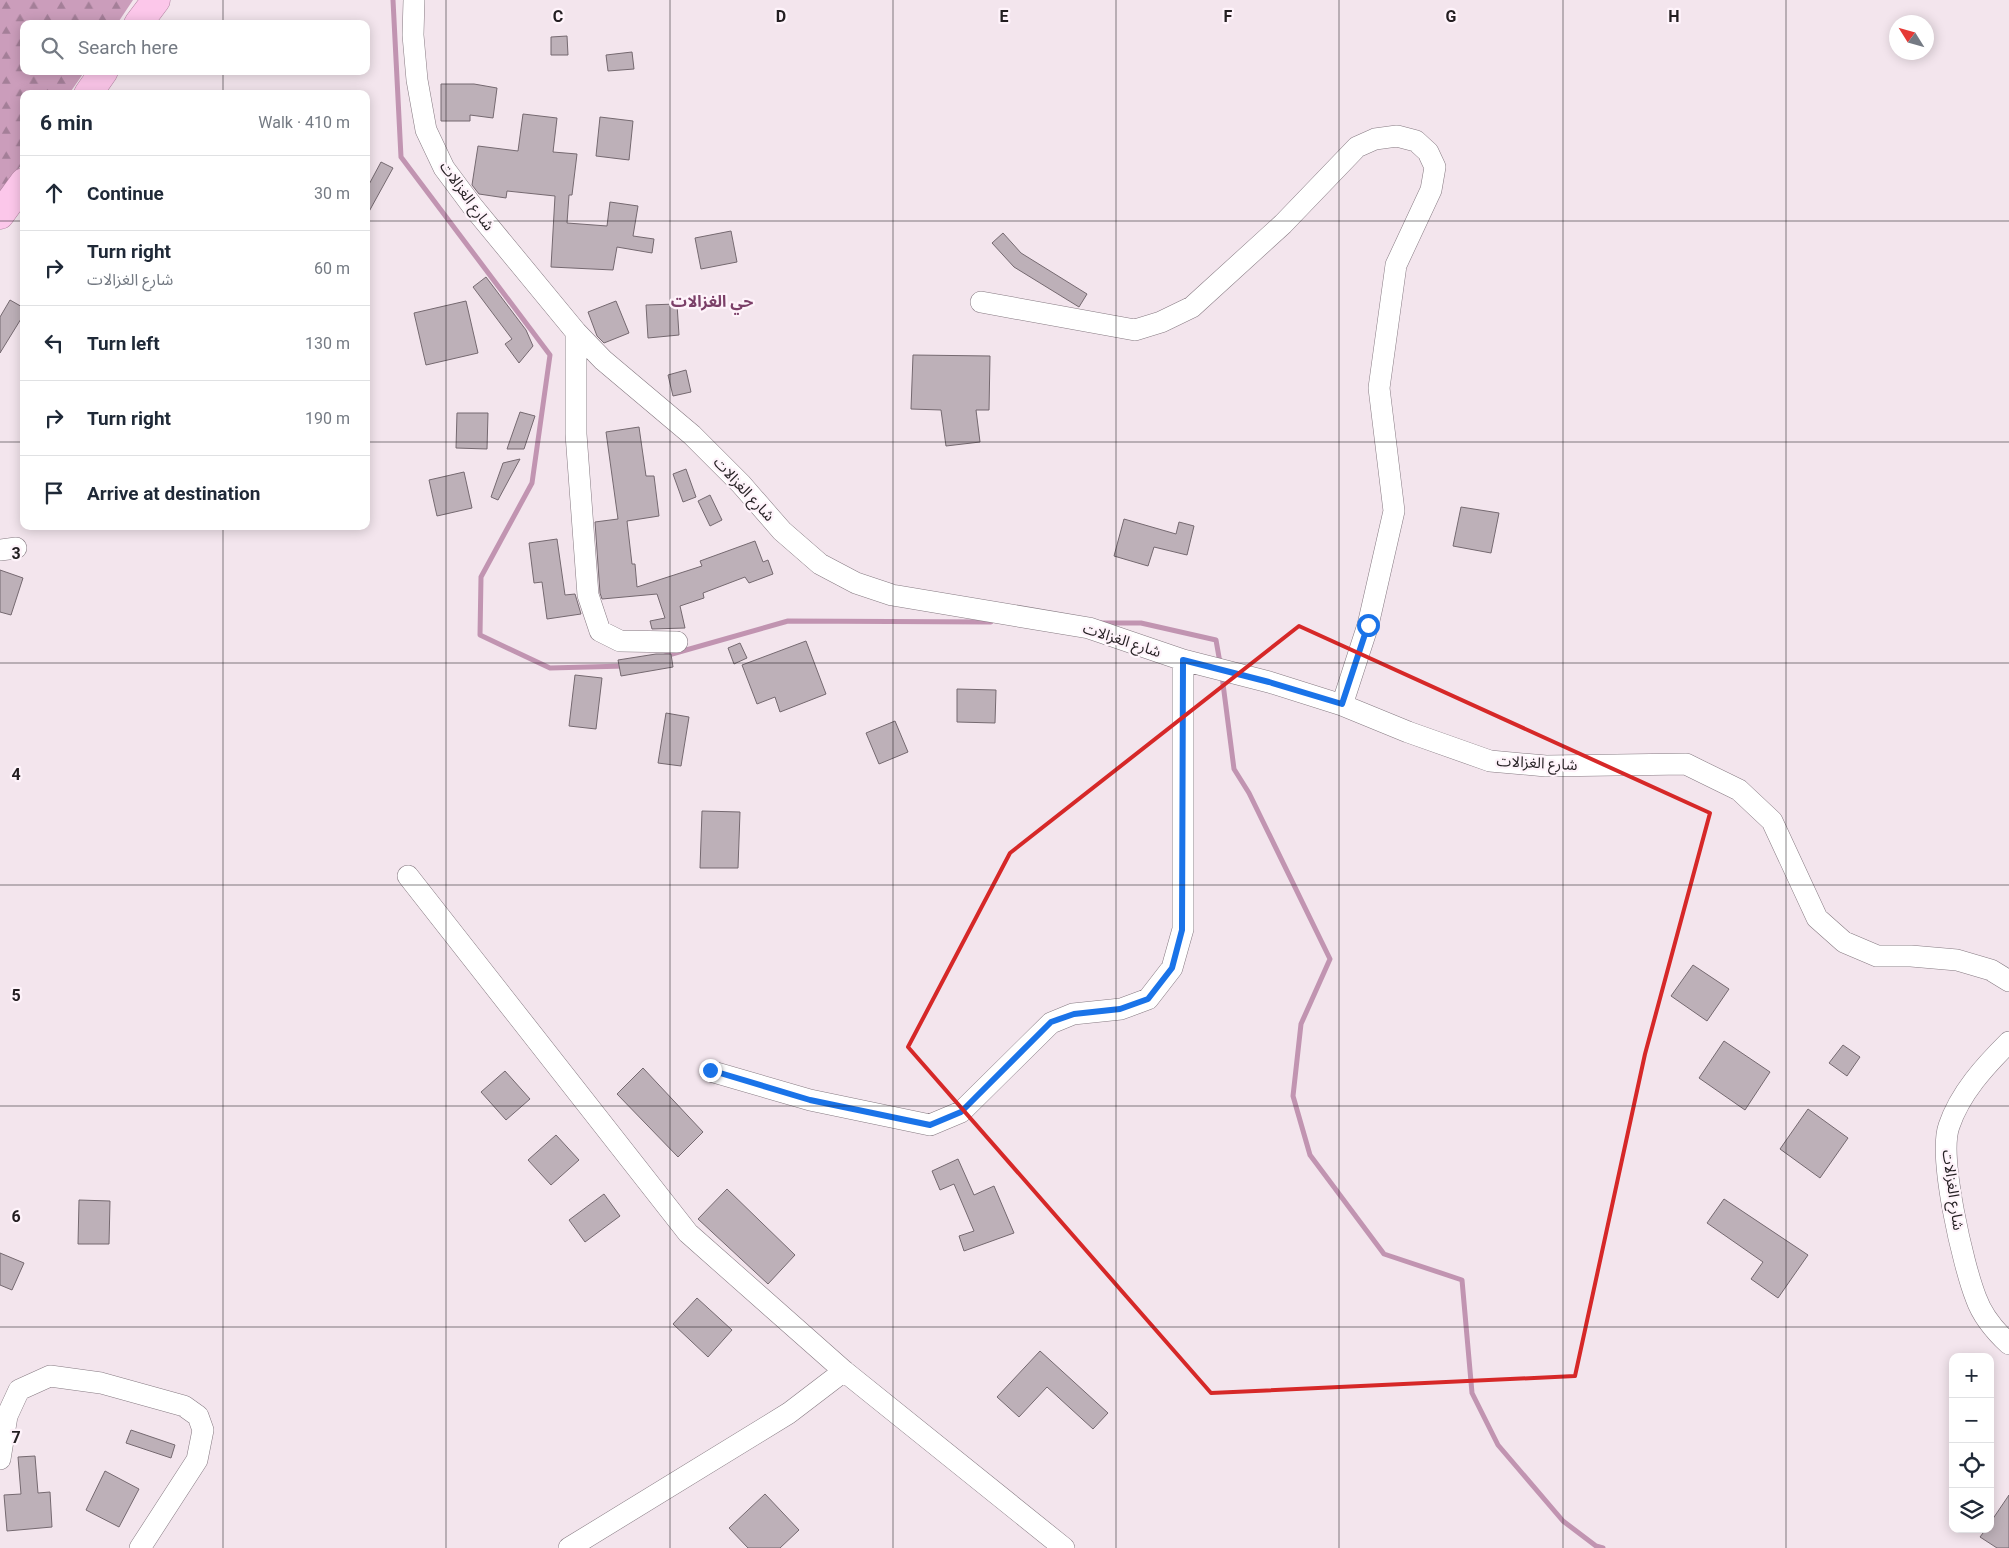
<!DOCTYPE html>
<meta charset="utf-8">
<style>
body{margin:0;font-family:Roboto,"Noto Sans Arabic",sans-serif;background:#f6f6f7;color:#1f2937}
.controls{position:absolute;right:15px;bottom:15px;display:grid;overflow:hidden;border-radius:10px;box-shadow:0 2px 12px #0003}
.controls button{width:45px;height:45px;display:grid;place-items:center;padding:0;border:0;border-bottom:1px solid #e0e1e3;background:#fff;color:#1f2937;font:25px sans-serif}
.compass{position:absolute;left:1889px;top:15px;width:45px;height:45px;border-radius:50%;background:#fff;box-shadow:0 2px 12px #0003;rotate:307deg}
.stop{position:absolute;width:15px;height:15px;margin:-11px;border:4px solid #1a73e8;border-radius:50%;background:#fff}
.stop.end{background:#1a73e8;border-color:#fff;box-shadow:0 1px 5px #0008}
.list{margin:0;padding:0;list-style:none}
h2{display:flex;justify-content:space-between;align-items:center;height:65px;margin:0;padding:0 20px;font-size:21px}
h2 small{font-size:16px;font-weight:400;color:#747a83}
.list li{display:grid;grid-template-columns:32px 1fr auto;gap:15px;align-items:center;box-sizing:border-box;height:75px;padding:0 20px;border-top:1px solid #e0e1e3}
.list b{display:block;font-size:19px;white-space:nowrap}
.list p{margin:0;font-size:16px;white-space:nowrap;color:#747a83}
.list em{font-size:16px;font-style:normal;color:#747a83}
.icon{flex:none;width:28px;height:28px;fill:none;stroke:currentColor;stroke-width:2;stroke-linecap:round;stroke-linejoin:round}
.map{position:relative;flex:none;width:2009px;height:1548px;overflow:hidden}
.search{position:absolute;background:#fff;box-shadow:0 2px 12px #0003;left:20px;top:20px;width:350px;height:55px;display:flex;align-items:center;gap:12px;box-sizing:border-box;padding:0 18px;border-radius:10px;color:#747a83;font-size:19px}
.panel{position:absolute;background:#fff;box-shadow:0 2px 12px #0003;left:20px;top:90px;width:350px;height:440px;border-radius:10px}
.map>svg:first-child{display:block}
.forest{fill:url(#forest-firs)}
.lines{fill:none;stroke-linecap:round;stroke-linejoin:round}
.stream{stroke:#c194b1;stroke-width:5}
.building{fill:#bdb0b8;stroke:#756970}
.minor-casing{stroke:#867a82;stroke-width:22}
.trunk-casing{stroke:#b083a0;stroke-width:29}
.minor{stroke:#fff;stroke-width:21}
.trunk{stroke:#fcc7ea;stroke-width:28}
.route{stroke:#1a73e8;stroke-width:6}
.marked{fill:none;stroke:#d62828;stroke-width:4;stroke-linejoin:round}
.grid{fill:none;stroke:#231e21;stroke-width:1;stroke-opacity:0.55}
.labels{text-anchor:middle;stroke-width:4.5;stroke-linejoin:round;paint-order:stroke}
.street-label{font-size:15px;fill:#231e21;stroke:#fef3fa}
.neighbourhood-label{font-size:16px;font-weight:bold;fill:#7b3f68;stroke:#fef3fa}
.grid-label{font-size:16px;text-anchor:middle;font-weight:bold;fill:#231e21;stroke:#fef3fa;stroke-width:4.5;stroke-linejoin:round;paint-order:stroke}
</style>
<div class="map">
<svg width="2009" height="1548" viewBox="0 0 2009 1548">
<defs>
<pattern id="forest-firs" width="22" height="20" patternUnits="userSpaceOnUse" patternTransform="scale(1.25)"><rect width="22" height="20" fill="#cb9dbb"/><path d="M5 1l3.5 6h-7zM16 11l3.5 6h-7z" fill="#a47f98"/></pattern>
</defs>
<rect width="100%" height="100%" fill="#f3e5ed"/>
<path class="forest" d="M0,0H133L117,24H24V71H85L69,94H24V161L0,195Z"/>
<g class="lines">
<path class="stream" d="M393,0L401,157L550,355L532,483L481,577L480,635L550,668L625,666
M1100,623H1141L1216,640L1220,663
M665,656L788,621L991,622
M1222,676L1234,769L1249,793L1330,959L1301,1024L1293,1096L1310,1155L1384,1254L1462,1280L1472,1393L1498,1445L1563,1521L1596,1546L1603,1548"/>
</g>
<path class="building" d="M567,36L568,55H551V37Z
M632,52L634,69L608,71L606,55Z
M441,84H474L497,88L493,118L470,115V121H441Z
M523,114L557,118L553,152L577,154L572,195H569L567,223L607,226L610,202L638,206L633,236L654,239L652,253L617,247L613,270L551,267L555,196L507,191L506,198L479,194L472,185L478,146L518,151Z
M600,117L633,121L629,160L596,156Z
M381,162L393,168L366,217V190Z
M731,231L737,262L701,269L695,238Z
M1003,233L1021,253L1087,294L1079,307L1014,267L992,243Z
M486,277L526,330L533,346L519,363L505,344L512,339L473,287Z
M10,300L24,308V314L0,353V317Z
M466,301L478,353L426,365L414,313Z
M616,301L629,333L604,343L597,336L588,312Z
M677,304L679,335L648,338L646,305Z
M913,355L990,356L989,410H976L980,442L946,446L941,410L911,409Z
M686,370L691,392L673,396L668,375Z
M520,412L535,416L524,449H507Z
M457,413H488L487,449L456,448Z
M639,427L646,476H654L659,516L627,521L632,564H635L637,587L702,566L700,561L755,541L763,562L768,560L773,574L749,583L745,577L703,593L704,598L680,606L685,628L652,629L650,621L665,618L657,594L602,599L600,593L595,522L618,519L606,432Z
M520,459L498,500L491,497L503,463Z
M686,469L696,497L683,502L673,474Z
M464,472L472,508L437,516L429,480Z
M710,495L722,520L710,526L698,501Z
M1461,507L1499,513L1491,553L1453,546Z
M1124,519L1176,534L1179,522L1194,526L1187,555L1154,547L1148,566L1114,556Z
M557,539L565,595L575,594L581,614L547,619L542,582L534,583L529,543Z
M0,570L23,578L11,615L0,612Z
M806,641L826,694L780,712L775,697L757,704L742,665Z
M740,643L747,658L734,664L728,648Z
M656,654H671L673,667L621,676L618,660Z
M575,675L602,678L596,729L569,726Z
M957,689L996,690L995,723L957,722Z
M666,713L689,717L681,766L658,763Z
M895,721L908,752L879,764L866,733Z
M702,811L740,812L738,868H700Z
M1693,965L1729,989L1707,1021L1671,996Z
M1724,1041L1770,1072L1745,1110L1699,1078Z
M1843,1045L1860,1057L1847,1076L1829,1063Z
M643,1068L703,1132L678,1157L617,1094Z
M505,1071L530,1099L506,1120L481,1092Z
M1808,1109L1848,1138L1820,1178L1780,1149Z
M556,1135L579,1160L551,1185L528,1160Z
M958,1159L974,1195L994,1186L1014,1233L964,1251L959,1236L974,1231L954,1184L940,1190L932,1171Z
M727,1189L795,1255L768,1284L698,1219Z
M604,1194L620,1216L585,1242L569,1220Z
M1724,1199L1808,1255L1778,1298L1751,1279L1763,1262L1707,1223Z
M79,1200L110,1201L109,1244H78Z
M0,1253L24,1263L12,1290L0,1285Z
M697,1298L732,1330L708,1357L673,1324Z
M1040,1351L1108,1413L1093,1429L1047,1387L1019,1417L997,1397Z
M131,1430L175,1445L171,1458L126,1443Z
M35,1456L38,1493L50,1492L52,1527L7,1531L4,1495L21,1494L18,1457Z
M105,1471L139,1489L119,1527L86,1510Z
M765,1494L799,1530L780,1548H748L729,1528Z
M2009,1495V1548H1997L1980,1537L1986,1529H1990V1523Z"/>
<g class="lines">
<g class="minor-casing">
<path id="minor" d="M414,0L413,35L417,80L426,130L444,168L473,207L576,332L603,360L692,435L741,484L782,531L820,564L856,583L892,595L1089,628L1183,660L1269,682L1342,705L1408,732L1490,761L1546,766L1686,764L1739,790L1772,821L1817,918L1844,942L1877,956H1911L1957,960L1991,970L2009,981
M981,302L1135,330L1161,322L1192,307L1283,224L1357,147L1375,139L1397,136L1416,141L1428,152L1435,167L1431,190L1396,265L1379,388L1394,511L1368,625L1342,705
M576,332V434L588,595L600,631L620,641L677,642
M0,550L16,548
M408,876L688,1233L844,1371L1064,1548
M2009,1042C1985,1066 1960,1093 1949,1126C1938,1157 1963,1265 1976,1298C1982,1315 1996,1332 2009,1344
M710,1071L810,1100L930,1125L961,1112L1051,1023L1073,1014L1121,1009L1148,999L1172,968L1183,929V660
M0,1459L7,1416L19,1390L50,1376L101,1383L184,1406L198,1416L203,1430L197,1460L140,1548
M569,1548L789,1413L844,1371"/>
</g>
<g class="trunk-casing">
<path id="trunk" d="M138,24L156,0
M88,94L104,71
M0,215L24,182"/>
</g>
<use href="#minor" class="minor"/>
<use href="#trunk" class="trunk"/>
</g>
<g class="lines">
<path class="route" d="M710,1070L810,1100L930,1125L961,1112L1051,1022L1074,1014L1120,1009L1148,999L1172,968L1182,930L1183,660L1269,682L1342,704L1368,625"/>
</g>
<path class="marked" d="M1299,626L1710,813L1645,1054L1575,1376L1211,1393L908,1047L1010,853Z"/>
<path class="grid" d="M223,0V24M446,0V1548M670,0V1548M893,0V1548M1116,0V1548M1339,0V1548M1563,0V1548M1786,0V1548M223,71V94M0,221H24M366,221H2009M0,442H24M366,442H2009M223,526V1548M0,663H2009M0,885H2009M0,1106H2009M0,1327H2009"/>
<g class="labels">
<g class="street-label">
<text transform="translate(467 196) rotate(54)" y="5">شارع الغزالات</text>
<text transform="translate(744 489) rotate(47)" y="5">شارع الغزالات</text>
<text transform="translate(1122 640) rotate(18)" y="5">شارع الغزالات</text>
<text transform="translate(1537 763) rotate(3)" y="5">شارع الغزالات</text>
<text transform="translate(1953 1190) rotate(82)" y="5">شارع الغزالات</text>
</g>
<g class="neighbourhood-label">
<text x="712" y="307">حي الغزالات</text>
</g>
</g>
<g class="grid-label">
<text x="558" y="22">C</text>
<text x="781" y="22">D</text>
<text x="1004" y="22">E</text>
<text x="1228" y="22">F</text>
<text x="1451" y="22">G</text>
<text x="1674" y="22">H</text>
<text x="16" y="559">3</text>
<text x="16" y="780">4</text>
<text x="16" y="1001">5</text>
<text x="16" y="1222">6</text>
<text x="16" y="1443">7</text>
</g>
</svg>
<div class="controls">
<button>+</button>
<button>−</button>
<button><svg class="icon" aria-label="locate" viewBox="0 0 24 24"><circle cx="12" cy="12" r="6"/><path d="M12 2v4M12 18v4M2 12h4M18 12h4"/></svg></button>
<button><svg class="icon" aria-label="layers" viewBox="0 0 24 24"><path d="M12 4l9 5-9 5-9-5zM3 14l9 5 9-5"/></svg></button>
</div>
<svg class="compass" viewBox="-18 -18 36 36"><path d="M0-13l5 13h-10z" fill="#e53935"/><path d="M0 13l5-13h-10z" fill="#747a83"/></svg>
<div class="stop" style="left:1368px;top:625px"></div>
<div class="stop end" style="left:710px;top:1070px"></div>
<div class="search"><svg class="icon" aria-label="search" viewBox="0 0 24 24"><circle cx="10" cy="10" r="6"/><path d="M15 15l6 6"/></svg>Search here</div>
<section class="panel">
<h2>6 min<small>Walk · 410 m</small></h2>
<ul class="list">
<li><svg class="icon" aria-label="ahead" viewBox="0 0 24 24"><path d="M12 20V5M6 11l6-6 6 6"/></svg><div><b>Continue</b></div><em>30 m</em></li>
<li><svg class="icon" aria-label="right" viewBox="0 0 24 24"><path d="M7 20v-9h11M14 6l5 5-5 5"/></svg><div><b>Turn right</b><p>شارع الغزالات</p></div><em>60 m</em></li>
<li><svg class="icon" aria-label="left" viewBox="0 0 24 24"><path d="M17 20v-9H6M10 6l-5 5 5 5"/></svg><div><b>Turn left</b></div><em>130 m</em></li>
<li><svg class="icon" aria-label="right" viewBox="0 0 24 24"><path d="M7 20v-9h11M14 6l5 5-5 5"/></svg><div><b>Turn right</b></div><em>190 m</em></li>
<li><svg class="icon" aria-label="arrive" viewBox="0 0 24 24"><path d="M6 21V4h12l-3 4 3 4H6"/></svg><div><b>Arrive at destination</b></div></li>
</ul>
</section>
</div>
